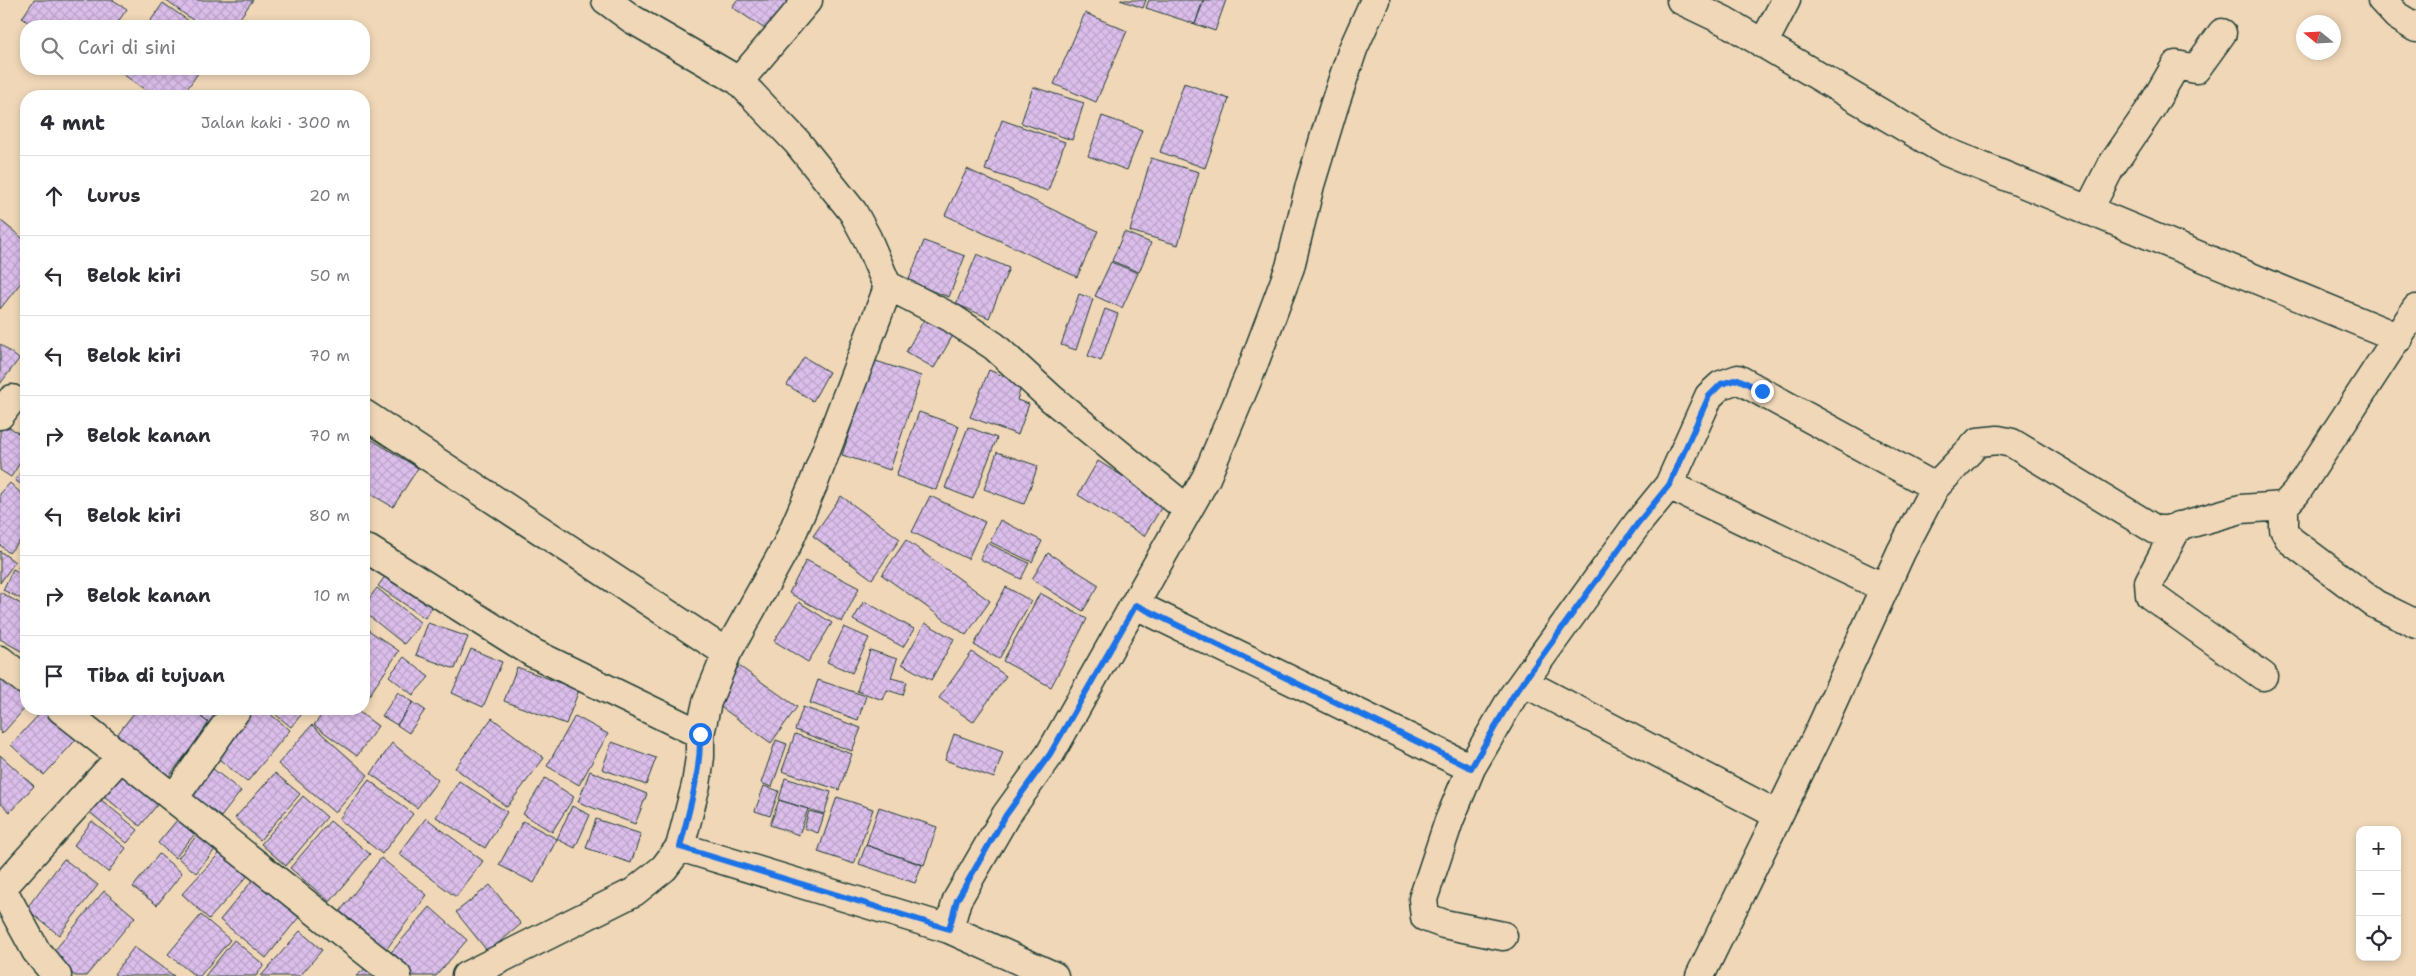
<!DOCTYPE html>
<html lang="id">
<meta charset="utf-8">
<style>
body{margin:0;font-family:"Shantell Sans",sans-serif;background:#f7f7f7;color:#2b2b33}
.controls{position:absolute;right:15px;bottom:15px;display:grid;overflow:hidden;border-radius:10px;box-shadow:0 2px 8px #0003}
.controls button{width:45px;height:45px;display:grid;place-items:center;padding:0;border:0;border-bottom:1px solid #e1e1e2;background:#fff;color:#2b2b33;font:25px sans-serif}
.compass{position:absolute;left:2296px;top:15px;width:45px;height:45px;border-radius:50%;background:#fff;box-shadow:0 2px 8px #0003;rotate:288deg}
.stop{position:absolute;width:15px;height:15px;margin:-11px;border:4px solid #1a73e8;border-radius:50%;background:#fff}
.stop.end{background:#1a73e8;border-color:#fff;box-shadow:0 1px 5px #0008}
.list{margin:0;padding:0;list-style:none}
h2{display:flex;justify-content:space-between;align-items:center;height:65px;margin:0;padding:0 20px;font-size:21px}
h2 small{font-size:16px;font-weight:400;color:#7c7c81}
.list li{display:grid;grid-template-columns:32px 1fr auto;gap:15px;align-items:center;box-sizing:border-box;height:80px;padding:0 20px;border-top:1px solid #e1e1e2}
.list b{display:block;font-size:19px;white-space:nowrap}
.list em{font-size:16px;font-style:normal;color:#7c7c81}
.icon{flex:none;width:28px;height:28px;fill:none;stroke:currentColor;stroke-width:2;stroke-linecap:round;stroke-linejoin:round}
.map{position:relative;flex:none;width:2416px;height:976px;overflow:hidden}
.search{position:absolute;background:#fff;box-shadow:0 2px 8px #0003;left:20px;top:20px;width:350px;height:55px;display:flex;align-items:center;gap:12px;box-sizing:border-box;padding:0 18px;border-radius:20px;color:#7c7c81;font-size:19px}
.panel{position:absolute;background:#fff;box-shadow:0 2px 8px #0003;left:20px;top:90px;width:350px;height:625px;border-radius:20px}
.map>svg:first-child{display:block}
.building{fill:url(#building-cross-hatch);stroke:#1f3d34}
.lines{fill:none;stroke-linecap:round;stroke-linejoin:round}
.minor-casing{stroke:#1f3d34;stroke-width:31}
.minor{stroke:#f0d7b8;stroke-width:28}
.route{stroke:#1a73e8;stroke-width:6}
</style>
<div class="map">
<svg width="2416" height="976" viewBox="0 0 2416 976">
<defs>
<pattern id="building-cross-hatch" width="8" height="8" patternUnits="userSpaceOnUse" patternTransform="scale(1.25)"><rect width="8" height="8" fill="#dcbeeb"/><path d="M0 0l8 8M0 8l8-8" fill="none" stroke="#bca4ca"/></pattern>
</defs>
<rect width="100%" height="100%" fill="#f0d7b8"/>
<filter id="ink" filterUnits="userSpaceOnUse"><feTurbulence type="fractalNoise" baseFrequency=".02" numOctaves="2"/><feDisplacementMap in="SourceGraphic" scale="10" xChannelSelector="R" yChannelSelector="G"/><feConvolveMatrix kernelMatrix="1 2 1 2 8 2 1 2 1" color-interpolation-filters="sRGB"/></filter>
<g filter="url(#ink)">
<path class="building" d="M34,0H113L127,9L115,26H34L22,18Z
M165,0H253L234,26H201Z
M737,0H789L768,31L732,7Z
M1120,0H1146L1143,8Z
M1149,0H1203L1195,24L1146,8Z
M1204,0H1226L1215,31L1195,24Z
M163,3L196,26H147Z
M1085,13L1127,31L1096,102L1054,84Z
M118,69H201L182,96H154L117,70Z
M1184,83L1229,99L1205,168L1160,152Z
M1033,87L1084,103L1072,140L1021,123Z
M1102,116L1142,130L1127,170L1088,156Z
M1002,120L1065,142L1048,191L985,170Z
M1151,158L1199,172L1178,245L1130,231Z
M967,169L1098,231L1077,277L945,215Z
M0,220L26,241V276L0,309Z
M1124,232L1151,243L1139,272L1112,261Z
M924,241L965,256L949,297L908,282Z
M977,254L1009,268L989,318L956,304Z
M1111,262L1138,273L1122,308L1095,296Z
M1079,294L1093,299L1076,350L1061,345Z
M1105,309L1118,314L1101,361L1088,356Z
M926,316L955,332L934,368L906,352Z
M0,344L19,359L0,384Z
M804,357L829,372L813,401L787,385Z
M873,360L921,376L890,470L842,455Z
M989,370L1022,384L1017,400L1029,404L1018,435L970,417Z
M919,412L959,426L936,490L896,476Z
M3,423L26,438V453L11,477L0,470V428Z
M968,427L997,438L973,499L945,488Z
M364,435L418,468L393,507L364,490Z
M997,452L1038,466L1024,504L984,489Z
M1098,461L1165,502L1144,536L1078,495Z
M26,465V488L15,480Z
M10,483L26,498V534L9,553L0,545V494Z
M841,496L900,539L872,579L813,536Z
M930,496L985,522L968,559L912,532Z
M1000,520L1042,541L1032,562L990,542Z
M906,540L990,601L966,635L882,575Z
M987,543L1029,563L1021,579L980,559Z
M0,551L15,562L0,583Z
M26,553V572L18,568Z
M1048,553L1099,585L1083,611L1032,579Z
M806,560L859,588L842,622L789,593Z
M392,567L437,599L425,618L378,586Z
M13,569L26,576V601L3,590Z
M1006,587L1031,601L999,659L974,645Z
M377,588L421,623L404,644L364,612V605Z
M0,592L26,607V654L0,639Z
M1040,593L1087,619L1051,687L1003,661Z
M864,601L914,629L903,647L853,620Z
M799,602L832,623L808,662L774,641Z
M428,623L468,637L455,669L416,655Z
M925,623L954,639L931,680L902,664Z
M364,627L399,651L366,700L364,698Z
M844,627L869,638L852,673L827,662Z
M471,649L502,662L483,707L452,693Z
M870,650L897,659L891,678L907,682L903,695L887,690L883,700L857,691Z
M972,652L1006,676L973,722L939,698Z
M404,657L429,677L413,695L389,676Z
M739,666L797,707L771,743L714,702Z
M517,667L579,690L566,724L504,701Z
M6,675L26,695V707L2,734L0,732V682Z
M818,680L866,696L858,720L810,703Z
M398,692L413,702L397,725L382,716Z
M413,702L425,710L409,733L397,725Z
M803,707L861,728L852,751L795,730Z
M44,709H54L81,734L44,775L11,745Z
M137,709H191L210,724L169,776L116,736Z
M191,709H222L210,724Z
M252,709H264L290,730L247,782L214,755Z
M269,709H306L291,727Z
M326,709H355L378,726L357,756L314,725Z
M575,716L608,734L579,785L547,766Z
M492,718L544,758L507,807L455,768Z
M312,725L368,775L335,813L278,764Z
M795,734L852,754L839,790L782,771Z
M954,734L1003,752L994,778L945,760Z
M776,740L787,744L772,787L761,783Z
M612,742L656,758L646,785L602,769Z
M392,743L438,780L417,808L371,774Z
M0,755L34,786L10,812L0,803Z
M208,765L241,791L217,822L184,796Z
M120,766L161,800L140,826L99,792Z
M590,771L647,794L635,824L578,802Z
M275,773L300,794L260,840L235,818Z
M545,778L574,797L552,832L523,814Z
M785,778L831,792L824,814L779,800Z
M369,780L413,814L382,854L339,819Z
M459,781L507,812L485,848L436,817Z
M764,786L779,791L770,816L755,811Z
M303,796L327,817L286,866L261,844Z
M837,797L873,809L854,864L818,852Z
M99,798L138,830L127,843L88,811Z
M779,800L808,809L799,835L770,825Z
M572,806L590,815L575,848L557,839Z
M879,807L937,827L924,865L866,845Z
M809,811L824,815L818,833L804,828Z
M182,814L199,829L175,858L158,843Z
M426,818L483,861L456,897L399,854Z
M596,819L641,834L631,863L586,848Z
M92,821L126,848L108,872L74,845Z
M330,821L370,854L330,902L290,868Z
M523,821L557,839L534,883L499,865Z
M199,833L217,847L196,873L178,858Z
M227,845L253,870L209,919L182,894Z
M866,845L922,865L915,883L859,864Z
M159,854L182,873L157,905L133,887Z
M381,858L427,895L382,955L335,918Z
M64,859L98,885L59,935L26,909Z
M257,875L303,912L266,958L220,920Z
M490,885L521,924L488,952L456,912Z
M104,891L135,917L86,976H75L50,956Z
M430,907L467,940L436,976H410L388,956Z
M201,915L230,940L200,976H195L168,954Z
M300,931L322,950L300,976H261Z
M234,940L264,965L256,976H205Z
M134,947L174,976H117L114,974Z
M369,966L377,976H356Z"/>
<g class="lines">
<g class="minor-casing">
<path id="minor" d="M1681,0L1725,21L1947,152L2399,338
M2382,0L2397,16L2416,28
M1763,44L1786,0
M739,81L808,0
M2088,211L2110,168L2151,108L2176,65L2196,69L2222,33
M887,285L950,317L994,346L1052,399L1188,510
M364,414L727,653
M0,415L12,399
M1669,485L1885,588
M2284,506V529L2290,540L2375,604L2416,624
M2178,526L2149,582L2150,595L2263,676
M364,549L369,550L533,653L700,734
M1136,605L1471,768
M0,660L26,681
M1523,682L1778,815
M61,709L397,976
M174,798L237,709
M680,847L949,929L957,900L1006,815L1050,754L1206,478L1251,371L1290,267L1310,185L1334,106L1353,49L1375,0
M0,885L36,951L57,976
M3,887L121,756
M949,929L1054,976
M1503,936L1444,924L1425,917L1423,899L1449,821L1471,768L1513,696L1638,523L1669,485L1709,396L1721,385L1738,379L1935,487
M466,976L634,892L664,868L680,847L696,785L700,757V734L707,702L727,653L787,545L813,485L886,293L887,285L867,238L853,212L797,142L739,81L632,19L606,0
M1700,976L1818,734L1901,552L1935,487L1978,442L1998,440L2012,443L2156,530H2167L2241,509L2284,506L2296,493L2416,309"/>
</g>
<use href="#minor" class="minor"/>
</g>
</g>
<g class="lines" filter="url(#ink)">
<path class="route" d="M700,734C701,773 689,810 680,847L949,929L957,900L1006,815L1050,754L1136,605L1471,768L1513,696L1638,523L1669,485L1709,396L1721,384L1738,379L1762,391"/>
</g>
</svg>
<div class="controls">
<button>+</button>
<button>−</button>
<button><svg class="icon" aria-label="locate" viewBox="0 0 24 24"><circle cx="12" cy="12" r="6"/><path d="M12 2v4M12 18v4M2 12h4M18 12h4"/></svg></button>
</div>
<svg class="compass" viewBox="-18 -18 36 36"><path d="M0-13l5 13h-10z" fill="#e53935"/><path d="M0 13l5-13h-10z" fill="#7c7c81"/></svg>
<div class="stop" style="left:700px;top:734px"></div>
<div class="stop end" style="left:1762px;top:391px"></div>
<div class="search"><svg class="icon" aria-label="search" viewBox="0 0 24 24"><circle cx="10" cy="10" r="6"/><path d="M15 15l6 6"/></svg>Cari di sini</div>
<section class="panel">
<h2>4 mnt<small>Jalan kaki · 300 m</small></h2>
<ul class="list">
<li><svg class="icon" aria-label="ahead" viewBox="0 0 24 24"><path d="M12 20V5M6 11l6-6 6 6"/></svg><div><b>Lurus</b></div><em>20 m</em></li>
<li><svg class="icon" aria-label="left" viewBox="0 0 24 24"><path d="M17 20v-9H6M10 6l-5 5 5 5"/></svg><div><b>Belok kiri</b></div><em>50 m</em></li>
<li><svg class="icon" aria-label="left" viewBox="0 0 24 24"><path d="M17 20v-9H6M10 6l-5 5 5 5"/></svg><div><b>Belok kiri</b></div><em>70 m</em></li>
<li><svg class="icon" aria-label="right" viewBox="0 0 24 24"><path d="M7 20v-9h11M14 6l5 5-5 5"/></svg><div><b>Belok kanan</b></div><em>70 m</em></li>
<li><svg class="icon" aria-label="left" viewBox="0 0 24 24"><path d="M17 20v-9H6M10 6l-5 5 5 5"/></svg><div><b>Belok kiri</b></div><em>80 m</em></li>
<li><svg class="icon" aria-label="right" viewBox="0 0 24 24"><path d="M7 20v-9h11M14 6l5 5-5 5"/></svg><div><b>Belok kanan</b></div><em>10 m</em></li>
<li><svg class="icon" aria-label="arrive" viewBox="0 0 24 24"><path d="M6 21V4h12l-3 4 3 4H6"/></svg><div><b>Tiba di tujuan</b></div></li>
</ul>
</section>
</div>
